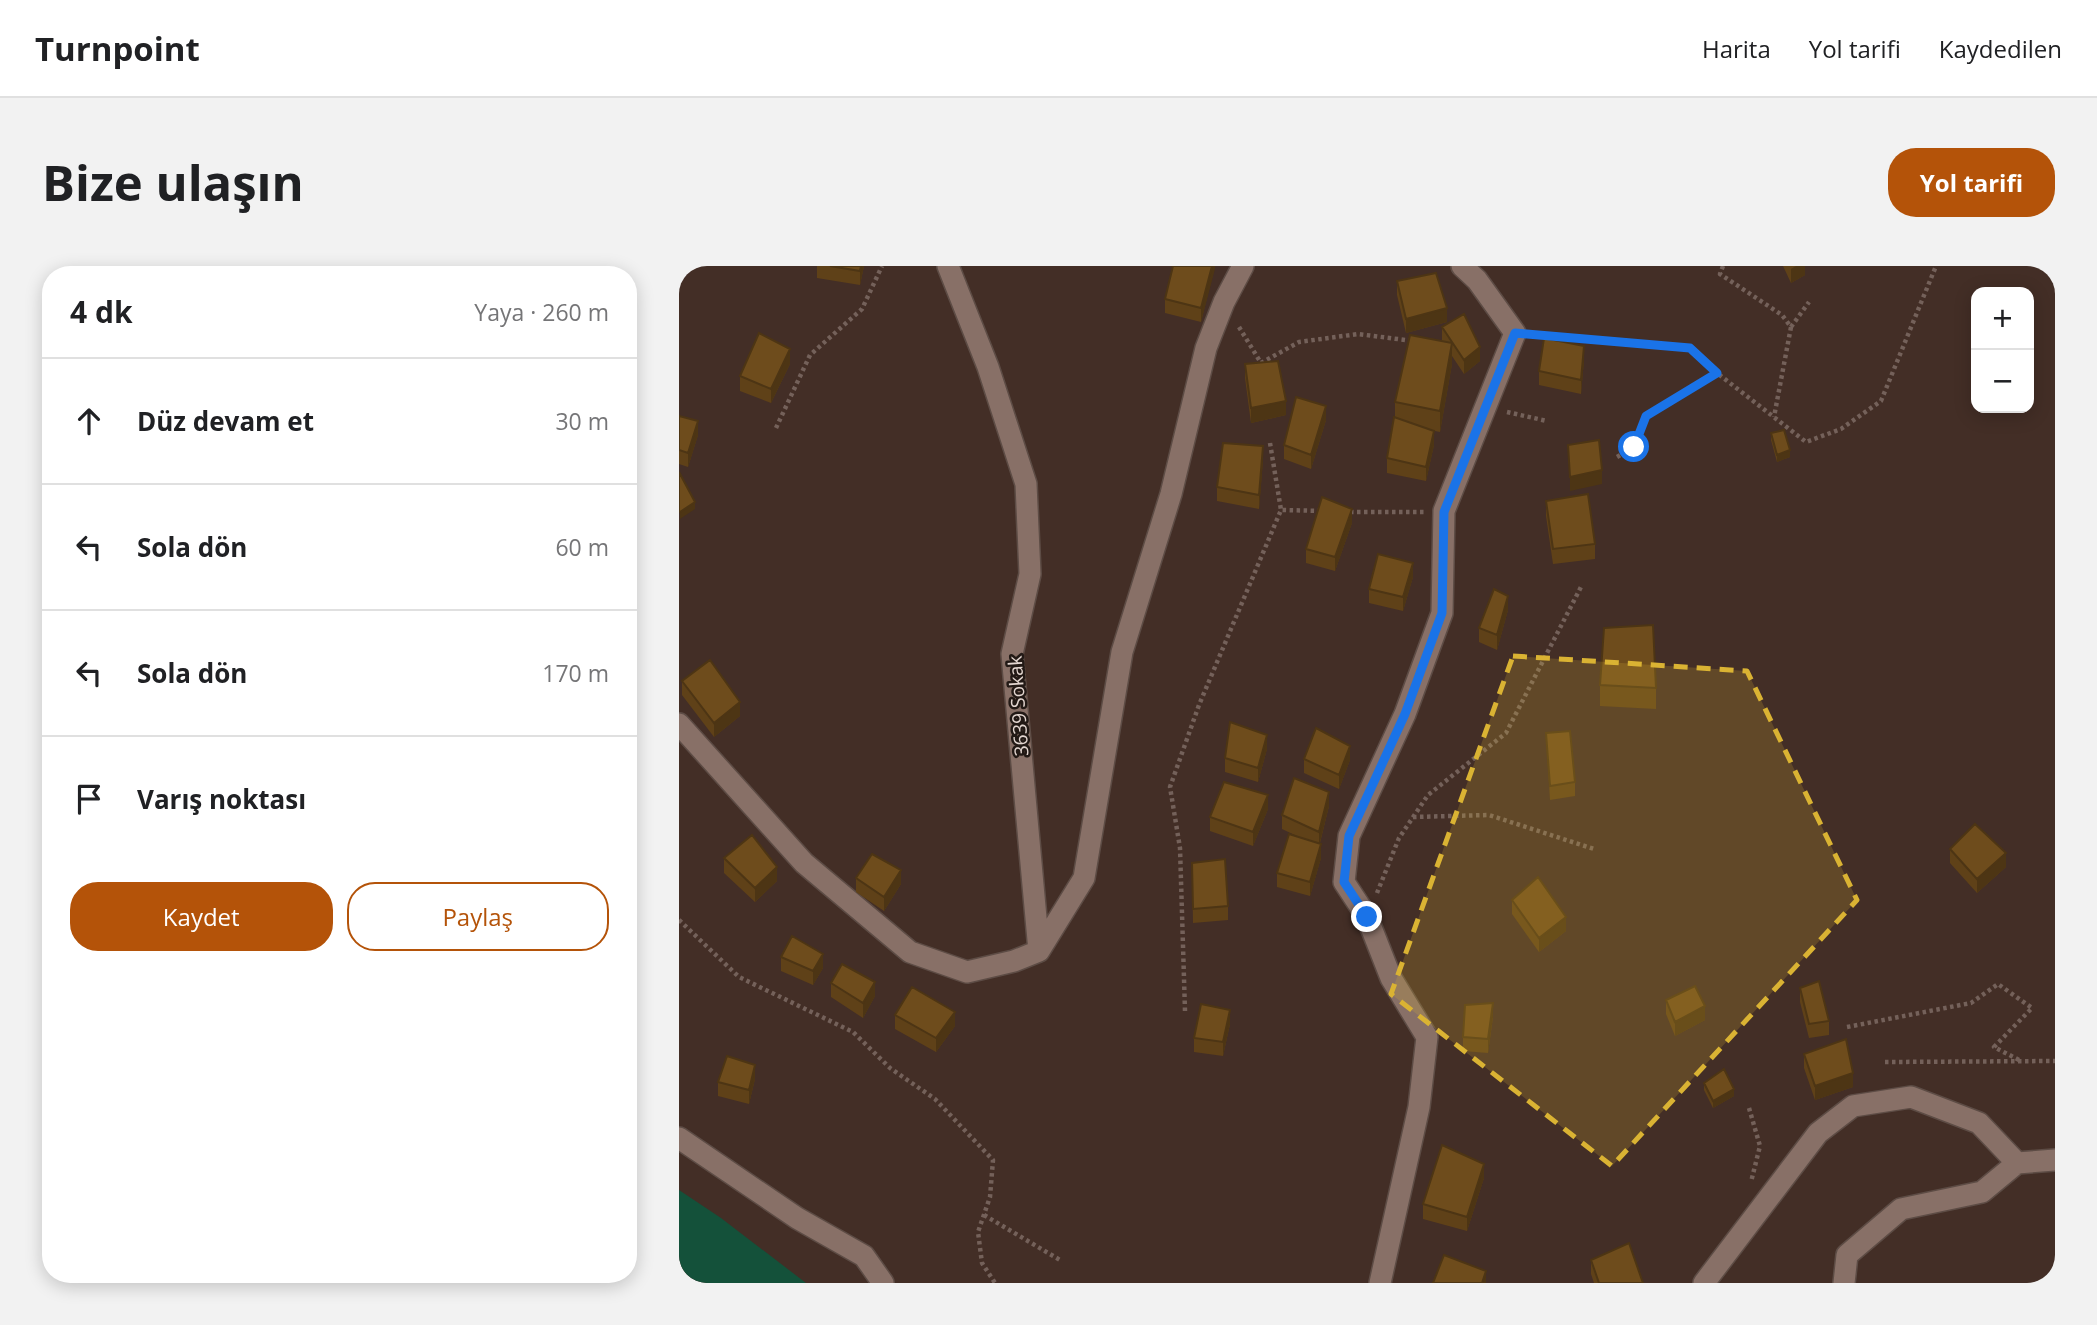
<!DOCTYPE html>
<html lang="tr">
<meta charset="utf-8">
<style>
body{margin:0;font-family:"Open Sans",sans-serif;background:#f2f2f2;color:#202124}
.controls{position:absolute;right:21px;top:21px;display:grid;overflow:hidden;border-radius:14px;box-shadow:0 4px 18px #0003}
.controls button{width:63px;height:63px;display:grid;place-items:center;padding:0;border:0;border-bottom:2px solid #e0e0e0;background:#fff;color:#202124;font:35px sans-serif}
.stop{position:absolute;width:21px;height:21px;margin:-16px;border:5px solid #1a73e8;border-radius:50%;background:#fff}
.stop.end{background:#1a73e8;border-color:#fff;box-shadow:0 2px 7px #0008}
.list{margin:0;padding:0;list-style:none}
h2{display:flex;justify-content:space-between;align-items:center;height:91px;margin:0;padding:0 28px;font-size:30px}
h2 small{font-size:23px;font-weight:400;color:#757577}
.list li{display:grid;grid-template-columns:46px 1fr auto;gap:21px;align-items:center;box-sizing:border-box;height:126px;padding:0 28px;border-top:2px solid #e0e0e0}
.list b{display:block;font-size:26px;white-space:nowrap}
.list em{font-size:23px;font-style:normal;color:#757577}
.actions{display:flex;gap:14px;padding:21px 28px}
.actions a{flex:1;padding:16px 0;border:2px solid #b45309;border-radius:28px;text-align:center;font-size:24px;color:#b45309}
.actions .main{background:#b45309;color:#fff}
.icon{flex:none;width:38px;height:38px;fill:none;stroke:currentColor;stroke-width:2;stroke-linecap:round;stroke-linejoin:round}
.map{position:relative;flex:none;width:1376px;height:1017px;overflow:hidden;border-radius:28px}
header{display:flex;align-items:center;gap:42px;box-sizing:border-box;height:98px;padding:0 35px;background:#fff;border-bottom:2px solid #e0e0e0}
header strong{font-size:33px}
nav{display:flex;gap:38px;margin-inline-start:auto;font-size:24px}
.intro{display:flex;align-items:center;justify-content:space-between;box-sizing:border-box;height:168px;padding:0 42px}
h1{margin:0;font-size:49px}
.button{padding:18px 32px;border-radius:28px;background:#b45309;color:#fff;font-size:24px;font-weight:700}
main{display:flex;gap:42px;padding:0 42px}
aside{flex:1;background:#fff;border-radius:28px;box-shadow:0 4px 18px #0003}
.map>svg:first-child{display:block}
.green{fill:#14513a}
.lines{fill:none;stroke-linecap:round;stroke-linejoin:round}
.minor-casing{stroke:#5d4c45;stroke-width:24}
.path{stroke:#74615a;stroke-width:4.5;stroke-dasharray:3.5 3.5;stroke-linecap:butt}
.minor{stroke:#887067;stroke-width:21}
.wall{fill:#5f4118}
.shaded-wall{fill:#4d3514}
.building{fill:#6e4c1c;stroke:#4d3514;stroke-width:2}
.route{stroke:#1a73e8;stroke-width:9}
.marked{fill:#dab333;fill-opacity:0.2;stroke:#dab333;stroke-width:5;stroke-dasharray:14 9;stroke-linejoin:round}
.labels{text-anchor:middle;stroke-width:5;stroke-linejoin:round;paint-order:stroke}
.street-label{font-size:19px;fill:#e3d6d0;stroke:#221915}
</style>
<header>
<strong>Turnpoint</strong>
<nav><a>Harita</a><a>Yol tarifi</a><a>Kaydedilen</a></nav>
</header>
<div class="intro"><h1>Bize ulaşın</h1><a class="button">Yol tarifi</a></div>
<main>
<aside>
<h2>4 dk<small>Yaya · 260 m</small></h2>
<ul class="list">
<li><svg class="icon" aria-label="ahead" viewBox="0 0 24 24"><path d="M12 20V5M6 11l6-6 6 6"/></svg><div><b>Düz devam et</b></div><em>30 m</em></li>
<li><svg class="icon" aria-label="left" viewBox="0 0 24 24"><path d="M17 20v-9H6M10 6l-5 5 5 5"/></svg><div><b>Sola dön</b></div><em>60 m</em></li>
<li><svg class="icon" aria-label="left" viewBox="0 0 24 24"><path d="M17 20v-9H6M10 6l-5 5 5 5"/></svg><div><b>Sola dön</b></div><em>170 m</em></li>
<li><svg class="icon" aria-label="arrive" viewBox="0 0 24 24"><path d="M6 21V4h12l-3 4 3 4H6"/></svg><div><b>Varış noktası</b></div></li>
</ul>
<div class="actions"><a class="main">Kaydet</a><a>Paylaş</a></div>
</aside>
<div class="map">
<svg width="1376" height="1017" viewBox="0 0 1376 1017">
<rect width="100%" height="100%" fill="#432e26"/>
<path class="green" d="M0,924L42,952L127,1017H0Z"/>
<g class="lines">
<g class="minor-casing">
<path id="minor" d="M269,0L309,101L347,218L351,308L333,388L360,685
M0,458L125,597L231,686L288,706L335,695L360,685L405,612L443,386L492,228L527,82L545,36L564,0
M0,872L118,952L185,990L204,1017
M701,1017L740,841L748,771L712,712L688,651L665,616L670,570L726,448L763,347L765,245L836,67L798,14L783,0
M1025,1017L1139,867L1174,840L1232,831L1300,857L1338,897
M1165,1017L1168,989L1222,943L1303,926L1338,897L1376,894"/>
</g>
<path class="path" d="M1044,0L1041,8L1103,49L1112,61L1095,151
M560,61L582,97L620,76L679,68L734,75
M1112,61L1130,36
M855,68L1011,82L1038,107L1127,176L1162,163L1202,135L1257,0
M828,146L868,155
M97,162L131,89L183,43L203,0
M591,177L602,244
M938,191L955,181L967,150L1037,107
M671,246H746
M734,551L810,549L915,583
M698,627L720,572L749,529L827,467L903,319
M0,654L60,711L174,766L211,802L256,833L314,894L311,931L299,966L303,997L316,1017
M506,745L501,582L491,521L520,439L602,244L644,245
M1168,761L1292,737L1319,718L1353,742L1315,781L1342,795
M1206,796L1376,795
M1070,842L1081,880L1072,916
M305,949L381,994"/>
<use href="#minor" class="minor"/>
</g>
<path class="wall" d="M138,0H185L181,19L138,12Z
M536,0L522,56L486,47V33Z
M1104,0H1126V9L1112,17Z
M718,15L768,56L727,67L718,29Z
M763,61L801,95L785,108L773,90V98L761,166L751,164L755,179L747,215L708,207V192L716,151V136L763,75Z
M905,94L902,128L860,119V105Z
M111,98L92,137L61,125V110Z
M566,98L607,149L572,157L566,112Z
M0,150L19,169L9,201L0,198Z
M647,154L632,203L605,193V179Z
M1092,167L1111,191L1098,196L1092,174Z
M584,194L580,243L538,235V221Z
M867,235L916,278V293L874,298L867,250Z
M673,257L656,305L627,297V283Z
M734,311L724,345L690,337V323Z
M829,344L818,384L800,376V362Z
M3,415L61,450L35,471L3,429Z
M921,419L977,422V443L921,440Z
M867,467L896,516V530L871,534Z
M588,483L579,516L546,506V492Z
M625,493L671,494L660,523L625,507Z
M650,540L641,577L642,592L631,630L598,621V607L620,571L603,563V549Z
M589,543L574,580L531,565V551Z
M1271,583L1327,601L1298,627L1271,597Z
M45,592L98,615L76,636L45,607Z
M513,597L549,640V654L514,657Z
M177,612L222,618L205,645L177,626Z
M833,634L887,665L860,686L833,648Z
M102,691L144,702L134,719L102,705Z
M152,717L196,730L184,752L152,731Z
M1121,722L1150,755V769L1130,772L1121,736Z
M987,734L1026,754L996,770L987,748Z
M216,749L276,760L257,786L216,763Z
M814,751L809,787L784,785V771Z
M551,758L544,790L515,786V772Z
M1125,788L1174,821L1136,834L1125,802Z
M76,813L70,838L39,830V816Z
M1025,817L1055,830L1034,842L1025,824Z
M805,912L788,965L744,953V938Z
M912,994L964,1017H915L912,1008Z"/>
<path class="shaded-wall" d="M182,0H185L181,19V5Z
M533,0H536V3L522,56V42Z
M1117,0H1126V9L1112,17V3Z
M768,42V56L727,67V53Z
M773,77V98L761,166V145Z
M905,80V94L902,128V114Z
M801,81V95L785,108V94Z
M111,83V98L92,137V123Z
M607,135V149L572,157V142Z
M647,140V154L632,203V189Z
M19,155V169L9,201V187Z
M755,165V179L747,215V201Z
M584,180V194L580,243V229Z
M1111,184V191L1098,196V189Z
M923,204V218L891,225V211Z
M16,236V243L1,253V246Z
M673,243V257L656,305V291Z
M734,297V311L724,345V331Z
M829,330V344L818,384V369Z
M61,436V450L35,471V457Z
M588,469V483L579,516V502Z
M671,480V494L660,523V509Z
M650,526V540L640,580V566Z
M589,529V543L574,580V566Z
M642,578V592L631,630V616Z
M1327,587V601L1298,627V613Z
M98,601V615L76,636V622Z
M222,604V618L205,645V631Z
M887,651V665L860,686V672Z
M144,688V702L134,719V705Z
M196,716V730L184,752V737Z
M814,737V751L809,787V773Z
M1026,740V754L996,770V756Z
M551,744V758L544,790V776Z
M276,746V760L257,786V772Z
M76,799V813L70,838V824Z
M1174,807V821L1136,834V820Z
M1055,823V830L1034,842V835Z
M805,898V912L788,965V951Z
M807,1005V1017H803Z"/>
<path class="building" d="M151,0H182L181,5Z
M494,0H533L522,42L486,33Z
M757,7L768,42L727,53L718,15Z
M785,48L801,81L785,94L763,61Z
M80,67L111,83L92,123L61,110Z
M731,69L773,77L761,145L716,136Z
M865,72L905,80L902,114L860,105Z
M599,95L607,135L572,142L566,98Z
M617,131L647,140L632,189L605,179Z
M0,150L19,155L9,187L0,184Z
M715,151L755,165L747,201L708,192Z
M1105,164L1111,184L1098,189L1092,167Z
M920,174L923,204L891,211L889,179Z
M544,177L584,180L580,229L538,221Z
M0,206L16,236L1,246L0,245Z
M909,228L916,278L874,283L867,235Z
M643,231L673,243L656,291L627,283Z
M699,288L734,297L724,331L690,323Z
M815,323L829,330L818,369L800,362Z
M974,359L977,422L921,419L925,362Z
M31,394L61,436L35,457L3,415Z
M551,456L588,469L579,502L546,492Z
M637,462L671,480L660,509L625,493Z
M891,465L896,516L871,520L867,467Z
M615,512L650,526L640,566L603,549Z
M545,516L589,529L574,566L531,551Z
M1296,558L1327,587L1298,613L1271,583Z
M610,568L642,578L631,616L598,607Z
M73,569L98,601L76,622L45,592Z
M193,588L222,604L205,631L177,612Z
M546,593L549,640L514,643L513,597Z
M859,611L887,651L860,672L833,634Z
M113,670L144,688L134,705L102,691Z
M163,698L196,716L184,737L152,717Z
M1140,715L1150,755L1130,758L1121,722Z
M1016,720L1026,740L996,756L987,734Z
M233,721L276,746L257,772L216,749Z
M814,737L809,773L784,771L786,739Z
M522,738L551,744L544,776L515,772Z
M1167,773L1174,807L1136,820L1125,788Z
M48,790L76,799L70,824L39,816Z
M1045,803L1055,823L1034,835L1025,817Z
M763,879L805,898L788,951L744,938Z
M950,977L964,1017H920L912,994Z
M765,989L807,1005L803,1017H754Z"/>
<g class="lines">
<path class="route" d="M688,651L665,616L670,570L726,448L763,347L765,246L836,67L1011,82L1038,107L967,150L955,181"/>
</g>
<path class="marked" d="M834,390L1068,405L1178,634L933,900L712,728Z"/>
<g class="labels">
<g class="street-label">
<text transform="translate(339 440) rotate(-94)" y="7">3639 Sokak</text>
</g>
</g>
</svg>
<div class="controls">
<button>+</button>
<button>−</button>
</div>
<div class="stop" style="left:955px;top:181px"></div>
<div class="stop end" style="left:688px;top:651px"></div>
</div>
</main>
